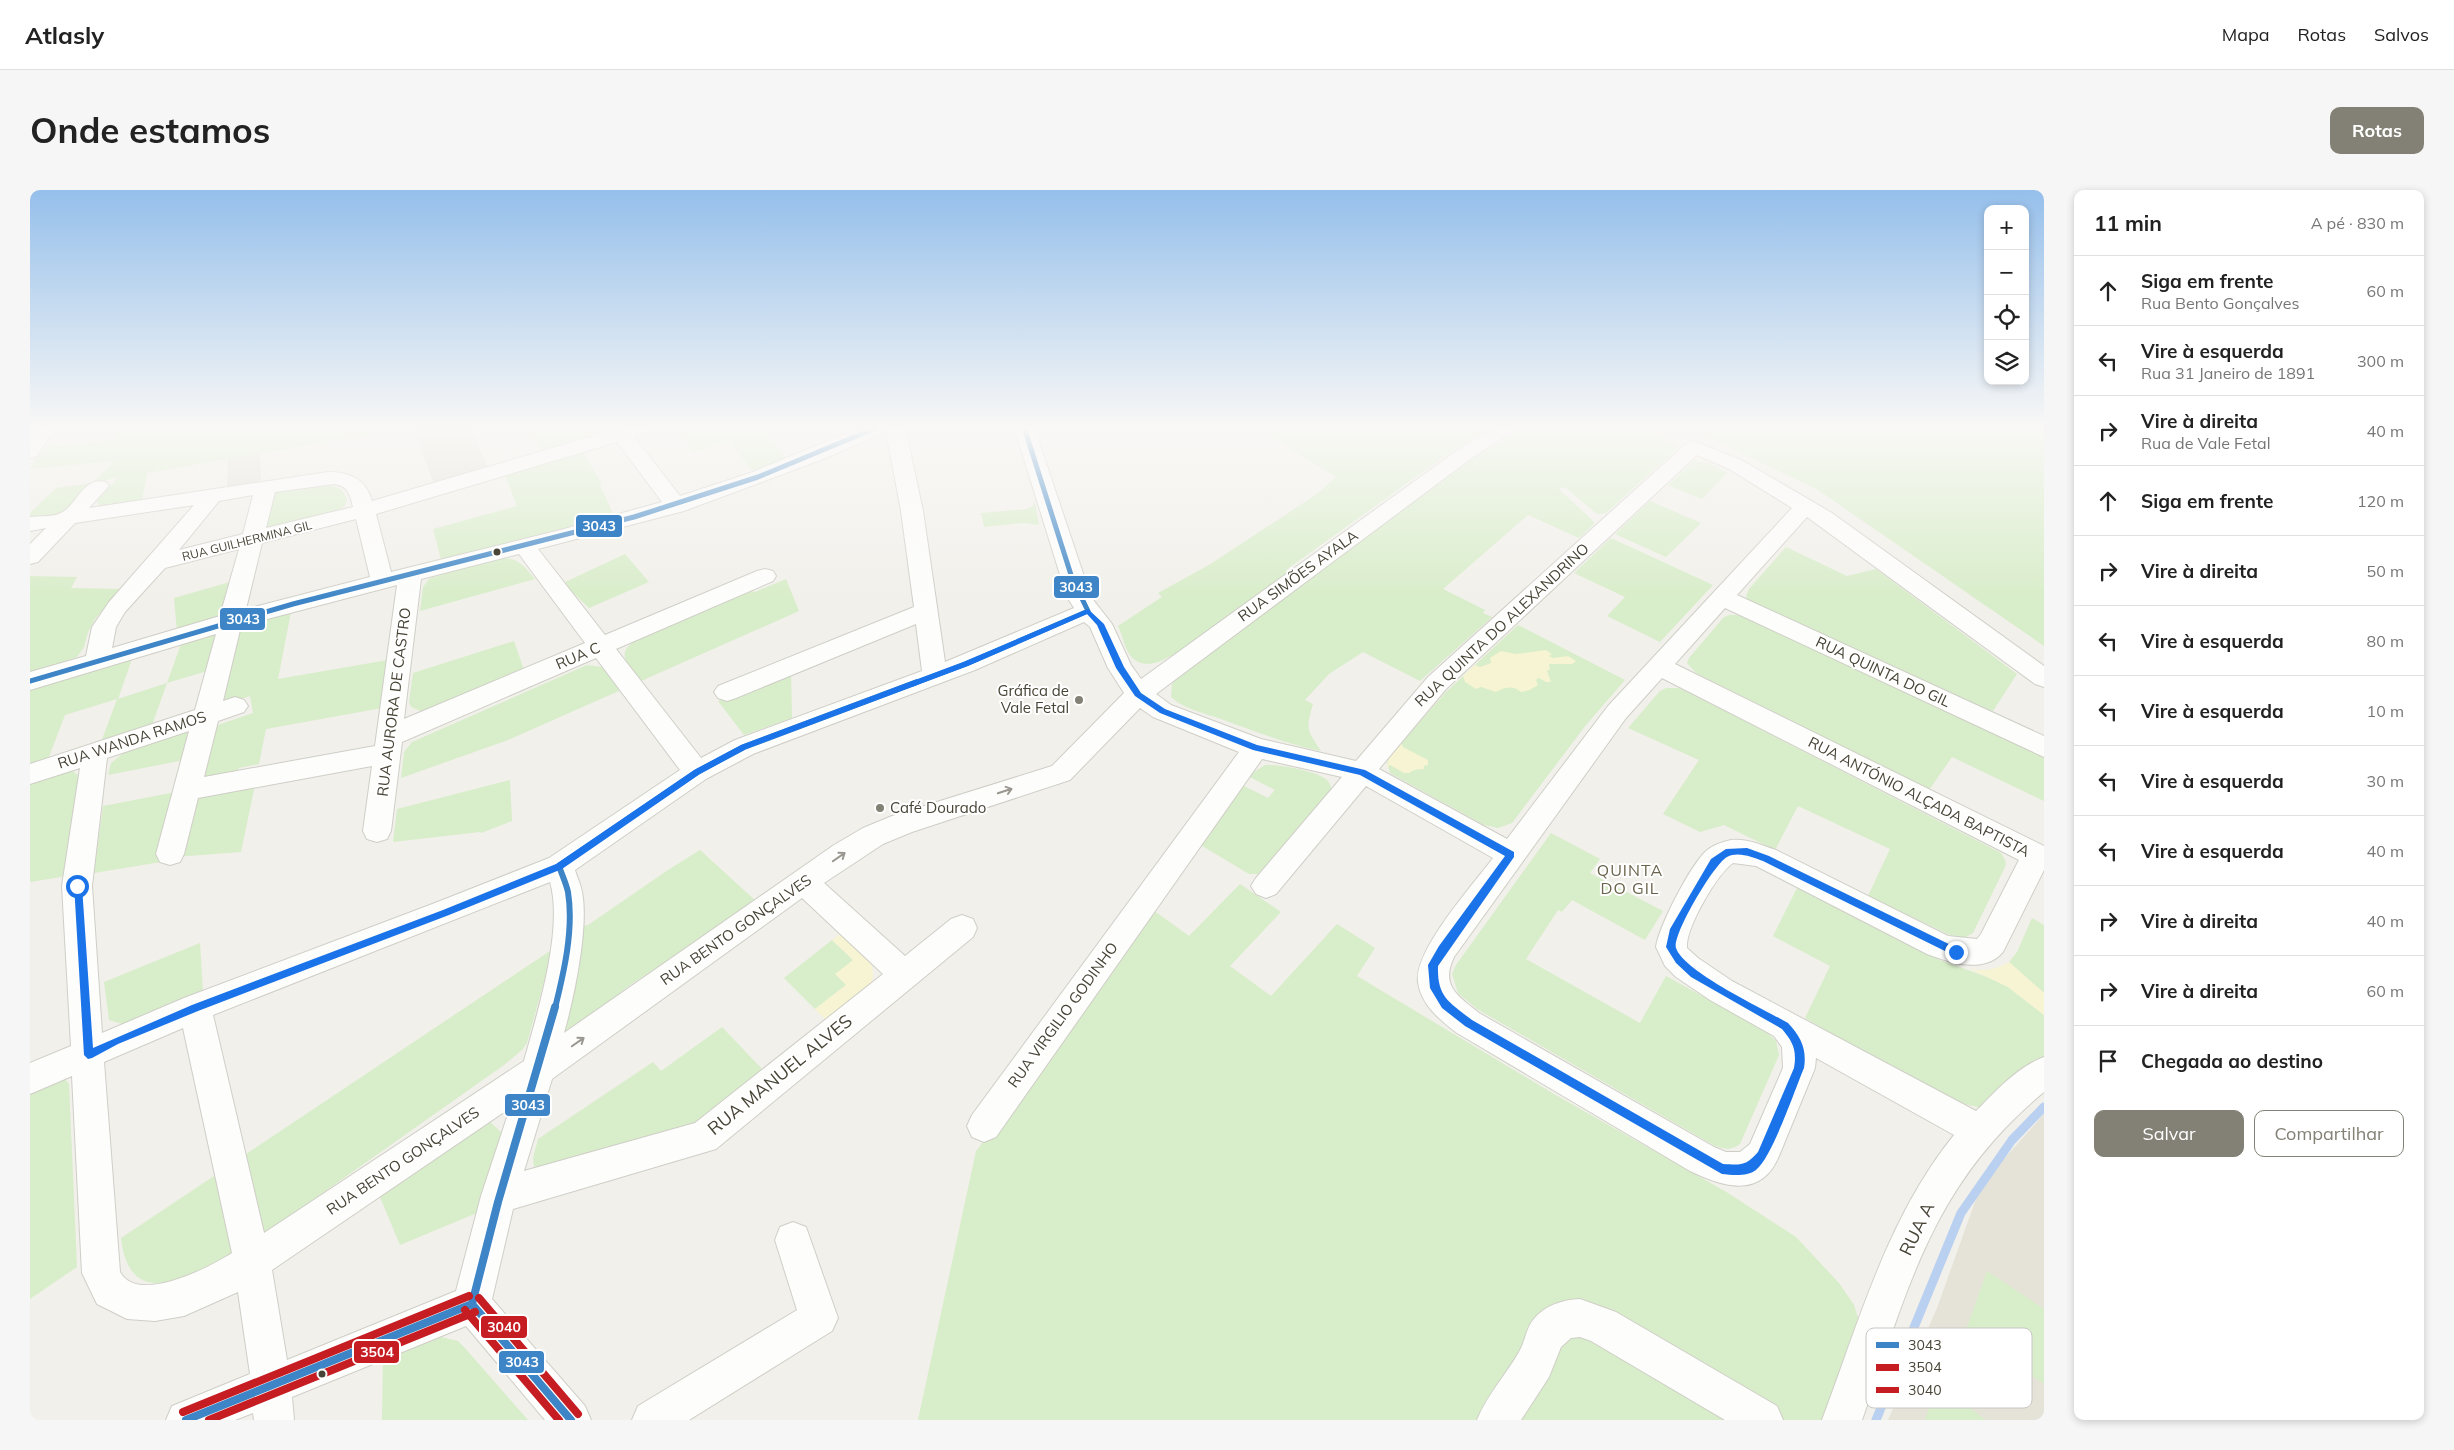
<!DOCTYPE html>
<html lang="pt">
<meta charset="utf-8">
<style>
body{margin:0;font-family:Mulish,sans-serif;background:#f6f6f6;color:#222}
.controls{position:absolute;right:15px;top:15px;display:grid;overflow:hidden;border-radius:10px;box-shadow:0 2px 8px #0003}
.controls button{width:45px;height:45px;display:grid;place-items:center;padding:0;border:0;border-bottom:1px solid #e0e0e0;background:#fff;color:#222;font:25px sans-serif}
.stop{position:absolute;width:15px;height:15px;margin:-11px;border:4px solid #1a73e8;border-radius:50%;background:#fff}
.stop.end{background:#1a73e8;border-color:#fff;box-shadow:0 1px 5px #0008}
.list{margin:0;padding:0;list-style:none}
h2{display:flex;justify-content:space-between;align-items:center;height:65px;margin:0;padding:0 20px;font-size:21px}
h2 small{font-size:16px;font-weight:400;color:#767676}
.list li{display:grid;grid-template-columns:32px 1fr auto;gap:15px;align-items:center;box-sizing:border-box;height:70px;padding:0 20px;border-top:1px solid #e0e0e0}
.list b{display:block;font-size:19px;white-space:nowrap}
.list p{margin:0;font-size:16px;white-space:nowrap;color:#767676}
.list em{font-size:16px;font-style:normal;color:#767676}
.actions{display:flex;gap:10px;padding:15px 20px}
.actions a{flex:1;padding:11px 0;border:1px solid #838075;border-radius:10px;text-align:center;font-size:18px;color:#838075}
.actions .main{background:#838075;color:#fff}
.icon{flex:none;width:28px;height:28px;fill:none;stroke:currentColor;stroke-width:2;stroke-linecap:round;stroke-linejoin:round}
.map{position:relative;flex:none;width:2014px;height:1230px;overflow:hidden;border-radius:10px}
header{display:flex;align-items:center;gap:30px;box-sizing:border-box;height:70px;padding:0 25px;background:#fff;border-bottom:1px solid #e0e0e0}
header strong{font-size:24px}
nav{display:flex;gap:28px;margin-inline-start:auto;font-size:18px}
.intro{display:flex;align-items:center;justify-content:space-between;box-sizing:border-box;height:120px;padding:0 30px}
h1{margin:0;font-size:35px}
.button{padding:12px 22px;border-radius:10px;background:#838075;color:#fff;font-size:18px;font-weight:700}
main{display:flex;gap:30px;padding:0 30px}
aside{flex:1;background:#fff;border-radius:10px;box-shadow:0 2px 8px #0003}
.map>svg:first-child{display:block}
.residential{fill:#e5e3d7}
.industrial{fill:#e2dfd8}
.green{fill:#d8edc9}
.sand{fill:#f6f4d3}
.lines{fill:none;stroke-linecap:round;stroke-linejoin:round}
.stream{stroke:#b9d0f0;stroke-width:9}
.minor-casing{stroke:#cfcec7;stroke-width:2}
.minor{fill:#fdfdfc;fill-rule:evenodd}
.bus-1-far2-casing{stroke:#fff;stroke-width:8}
.bus-1-far1-casing{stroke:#fff;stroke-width:10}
.bus-1-casing{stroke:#fff;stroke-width:12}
.bus-2-casing{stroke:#fff;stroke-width:12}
.bus-3-casing{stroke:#fff;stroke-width:12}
.bus-1-far2{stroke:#3d85c6;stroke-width:5}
.bus-1-far1{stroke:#3d85c6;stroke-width:6}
.bus-1{stroke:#3d85c6;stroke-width:8}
.bus-2{stroke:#c61d23;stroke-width:8}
.bus-3{stroke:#c61d23;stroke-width:8}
.oneway{stroke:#99978f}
.route{fill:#1a73e8}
.bus-dot{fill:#484436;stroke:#fff;stroke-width:2}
.poi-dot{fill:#838075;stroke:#fff;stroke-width:2}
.labels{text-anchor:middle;stroke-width:4;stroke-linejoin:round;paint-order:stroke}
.far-street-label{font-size:12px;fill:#484436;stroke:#fff}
.street-label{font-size:15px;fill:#484436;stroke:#fff}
.poi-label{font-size:15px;fill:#484436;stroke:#fff;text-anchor:end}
.neighbourhood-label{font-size:16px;letter-spacing:1px;fill:#6b644c;stroke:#fff}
.near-street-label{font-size:18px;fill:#484436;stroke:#fff}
.key{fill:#fff;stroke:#c8c7c3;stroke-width:1}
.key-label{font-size:14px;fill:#484436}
.line-badge{stroke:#fff;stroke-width:2}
.badge-label{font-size:14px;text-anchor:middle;font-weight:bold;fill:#fff}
</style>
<header>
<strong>Atlasly</strong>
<nav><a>Mapa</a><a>Rotas</a><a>Salvos</a></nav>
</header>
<div class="intro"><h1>Onde estamos</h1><a class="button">Rotas</a></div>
<main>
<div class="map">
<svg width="2014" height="1230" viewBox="0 0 2014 1230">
<rect width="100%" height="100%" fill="#f1f0ea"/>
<path class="residential" d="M2014,924V1230H1858L1907,1118L1951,995Z"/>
<path class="industrial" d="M440,237L458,278L404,294L383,238Z
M230,264L231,292L197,297L198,269Z"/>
<path class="green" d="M87,237H383L117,283L112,311L70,316L67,311L88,287L62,294L32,324L0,328V323L26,298L62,293L84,271L0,279L12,258L86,249Z
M493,237H556L569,246L515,262Z
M646,237H734L757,270L723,282L699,251L663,262Z
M1226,237H1462L1415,266L1256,380L1261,383L1143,468L1140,466C1128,474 1110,479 1100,465C1095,459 1092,444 1088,436L1132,407L1128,403L1179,375L1287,304L1306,287Z
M1495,237H1616L1641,252L1647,259L1576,323L1567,324L1535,297L1529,299L1564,332V334L1549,348L1498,325L1413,399L1455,420L1453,423L1462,427L1390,491L1333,462L1299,484L1275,510L1283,514C1276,539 1276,539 1291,561C1257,554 1224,541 1191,529C1174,523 1154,519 1141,507L1142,494L1149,486L1438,271Z
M1657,237H2014V456L1788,300Z
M553,262L572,294L570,295L584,326L411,370L403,339L487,316L475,285Z
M1664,271L1679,273L1697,283L1672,309L1638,295Z
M292,295C305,296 314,297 317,310L315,316L307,321L230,342L239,303Z
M1620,311L1671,333L1636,367L1585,344Z
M1005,312L1009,335L994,333L954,337L951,323L997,319L1003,316Z
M1581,348L1683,395L1630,452L1577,426L1595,407L1544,383Z
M1756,357L1817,386L1846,379L1987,484L1963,521L1952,518L1718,410L1716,406L1719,399Z
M595,364L619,392L559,418L533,393Z
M470,368C488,367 494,376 505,389L390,421L393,397L400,388Z
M0,386L47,387L41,398L91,399L65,429L58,442L54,457L47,467L0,484Z
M756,389L769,421L611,491C595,472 584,462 611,447L718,400L725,402Z
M207,390L198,426L147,441L144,408Z
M261,422L248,489L358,470L352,518L236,539L229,574L209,578L206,587L164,595L185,533L188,535L223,523L220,506L183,518L204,439Z
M1700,425H1707L1723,431L2014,567V611L1922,567L1899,600L1666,483L1657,473L1659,468L1694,427Z
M1488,435L1595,490L1556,535L1482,633L1468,638L1454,635L1367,587L1360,583L1357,573L1359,567L1415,503Z
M193,442L184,479L137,493L121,538L70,555L87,509L35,525L17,572L0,577V499L102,469L88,509L137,493L151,454Z
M484,451L495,483L393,522L381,517L379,512L383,483Z
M557,475L572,477L591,500L478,550L371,588L374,562L382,552Z
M761,481L762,528L714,545L688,511Z
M1636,498H1648L1660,503L1971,663L1976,672L1975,677L1943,743L1934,748L1920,745L1838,706L1860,659L1768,616L1745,660L1694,635L1670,642L1633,624L1669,570L1598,538L1630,501Z
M169,535L159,569L78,585L81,573L96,561Z
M1235,575C1249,574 1287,581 1297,590C1300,593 1301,597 1302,601L1299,607L1228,684H1219L1169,654L1212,595L1238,608L1245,600L1218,586Z
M41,580L49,586L37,684L31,687L0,692V589Z
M480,590L482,631L451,643L450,642L363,652L367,619Z
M225,595L211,662L145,667L162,603Z
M151,601L131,672L64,683L73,616Z
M1521,643L1570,669L1560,683L1633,721L1615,750L1542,710L1532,722L1528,720L1496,769L1610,833L1636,786L1736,841L1746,851L1749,865L1710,954C1700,961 1693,959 1683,955L1447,819L1428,803L1422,784L1426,775Z
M670,660L727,712L600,795L575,815L534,842L552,736L558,735L638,680Z
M1210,694L1251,722L1200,776L1241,806L1307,734L1345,758L1327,786L1524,904L1698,1003L1766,1047L1809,1093L1824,1115L1830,1134L1796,1230H888L946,961L998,895L1123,720L1159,746Z
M1767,698L1910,770L1960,788L1978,797L2014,825V872C2001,883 1975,909 1961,916C1934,929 1804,845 1775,828L1800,776L1743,746Z
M2002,728L2014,735V803L1979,772L1987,762Z
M802,750L823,770L816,795L785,819L754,788Z
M170,753L173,803L101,832L92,834L79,830L74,792Z
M523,759L497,853L492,860L474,875L226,1050L207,970Z
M692,837L736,883L662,936L507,980C499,973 506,959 508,949L623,872L631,881Z
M35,889L39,894L47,1077L0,1109V902Z
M454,932H460L471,942L473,948L454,1020L370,1055L347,1000Z
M193,980L211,1061C168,1082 100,1128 91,1048Z
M1957,1081L2014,1119V1194L1936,1140Z
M411,1147L428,1151L434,1157L498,1230H352L353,1169L400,1149Z
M1907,1195L1956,1230H1895Z"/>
<path class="sand" d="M1516,460L1522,464L1519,466L1523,468L1538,466L1546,471L1542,474H1519L1520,479L1517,481L1521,492H1516L1509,488L1506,490L1508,495L1500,500L1491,502C1483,495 1475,497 1466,502L1451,497L1446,499L1435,492L1433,486L1445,475L1450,477L1461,473L1460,468L1471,461L1486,464Z
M1371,553L1373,557L1398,570V575L1394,576V579L1384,580L1379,583H1374L1360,575L1357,578L1359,567Z
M812,743C827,757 850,771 841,794L798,832L785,819L816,795L805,784L823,770L802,750Z
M1979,772L2014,803V825L1978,797L1940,779C1955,781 1965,780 1979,772Z"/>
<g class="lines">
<path class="stream" d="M1846,1230L1931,1023L1982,950L2014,917"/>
<g class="minor-casing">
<path id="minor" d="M6,237H26L7,266L0,268V246Z
M594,237H627L624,241L604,247L650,306L720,283L832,237H875L893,321L915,472L1044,418L1037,407L984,237H1004L1061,407L1082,434L1101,475L1111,489L1425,262L1465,237H1489L1439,270L1126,504L1141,515L1231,549L1326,571L1398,487L1657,253L1664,251L1713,271L1802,323L2014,476V497L2005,494L1777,327L1707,405L2014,546V567L1695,418L1645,474L2014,656V680L1973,762C1954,784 1921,773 1897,764L1726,676L1703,673C1687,684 1655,739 1657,758L1668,768L1702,791L1946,921C1966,901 1987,877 2014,867V902C1901,995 1878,1100 1832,1230H1792C1829,1132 1857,1028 1924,945L1786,868L1785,878L1749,966C1731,1009 1693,997 1660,981L1427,843C1410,830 1391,815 1388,792C1384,760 1443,695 1463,668L1336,596L1246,704L1236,708L1226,704L1221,696L1226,688L1312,587L1232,569L966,947L954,952L942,947L937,936L942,925L1209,562L1123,527L1110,518L1040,590L882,642L853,654L794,693L875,766L921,729L932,725L943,729L947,738L943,747L686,959L483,1019L462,1109L555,1216L561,1230H515L436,1136L262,1207L264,1230H224L223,1223L205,1230H136L142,1216L220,1184L208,1102L154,1126L125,1131L97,1129L67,1114L52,1083L42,886L0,904V873L41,856L32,696L50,578L0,594V574L165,520L186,444L0,500V482L56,466L62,437L79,412L164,315L45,333L8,372L0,374V354L16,338L0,341V327C9,326 23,327 31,323C48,314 53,286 76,292L79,296L59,318L298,282C320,282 336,289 342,311ZM856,241L871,321L884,417L688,496L684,502L688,508L697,511L706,508L886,434L892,481L705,550L671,568L586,459L743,391L746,386L743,381L735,379L727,381L575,445L508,359L654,321L796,268ZM587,252L632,312L534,339L361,382L346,324ZM1667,265L1699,279L1762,318L1578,516L1477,649L1349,579L1416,499ZM304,294C318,296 320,304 323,317L236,338L245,302ZM223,305L213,344L149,360L189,311ZM326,329L340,387L216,419L232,353ZM209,359L190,426L82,458L86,437L95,422L135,378ZM489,364L555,453L374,529L391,389ZM367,395L345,556L174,587L188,531L214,522L218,516L214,510L205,507L193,511L211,436ZM1054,432L1060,437L1078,478L1094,503L1022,576L862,626L833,638L804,655L534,843C544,808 559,737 552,702C551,695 547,687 545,680L676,589L723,564L945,480ZM566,468L650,580L519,668L405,713L154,808L72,843L62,696L77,568L159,541L126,664L130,672L140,675L150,672L154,664L168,608L342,576L333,641L337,649L347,652L357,649L361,641L372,552ZM1632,488L1989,670L1951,744L1947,749L1918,746L1746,660C1732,655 1716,648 1701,650C1692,652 1683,655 1676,661C1660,676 1629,736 1626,757L1635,776L1646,787L1680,810L1744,846L1752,857L1753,878L1720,954L1710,962H1696L1684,957L1449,823C1428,806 1410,796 1424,767L1596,528ZM520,692C534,739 507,824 494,871L234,1043L183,825ZM772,708L853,784L665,933L494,981L522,889ZM153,838L202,1063C180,1077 108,1115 90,1082L74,872ZM480,918L451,1006L426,1101L257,1170L242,1080Z
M763,1032L776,1037L808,1128L802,1141L659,1230H602L608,1216L767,1120L745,1050L750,1037Z
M1550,1109L1586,1122L1747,1216L1753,1230H1695L1561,1151L1550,1147L1541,1148L1531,1157L1519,1187L1491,1230H1447C1457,1205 1476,1185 1489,1162C1495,1152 1496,1139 1503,1130C1515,1115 1532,1110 1550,1109Z"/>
</g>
<use href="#minor" class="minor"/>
<g class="bus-1-far2-casing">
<path id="bus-1-far2" d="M0,491L263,414L604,327L728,287L848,237
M883,494L936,474L1058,421L1042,388L994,237"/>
</g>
<g class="bus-1-far1-casing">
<path id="bus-1-far1" d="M525,818C534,782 544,739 538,702C536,693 532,685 529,676L667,582L714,557L887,492"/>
</g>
<g class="bus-1-casing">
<path id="bus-1" d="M442,1114L468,1012L525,817
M442,1114L541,1230
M156,1230L442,1114"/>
</g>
<g class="bus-2-casing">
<path id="bus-2" d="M435,1120L529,1230
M179,1230L445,1122"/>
</g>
<g class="bus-3-casing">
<path id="bus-3" d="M449,1108L548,1224
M153,1222L439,1106"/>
</g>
<use href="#bus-1-far2" class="bus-1-far2"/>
<use href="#bus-1-far1" class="bus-1-far1"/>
<use href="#bus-1" class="bus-1"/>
<use href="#bus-2" class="bus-2"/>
<use href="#bus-3" class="bus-3"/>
</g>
<defs><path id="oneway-shaft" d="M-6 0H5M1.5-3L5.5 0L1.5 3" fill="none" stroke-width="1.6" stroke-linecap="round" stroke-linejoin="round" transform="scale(1.25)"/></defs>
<g class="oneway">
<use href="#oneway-shaft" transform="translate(975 601) rotate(-18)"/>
<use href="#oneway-shaft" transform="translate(809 667) rotate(-35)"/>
<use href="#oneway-shaft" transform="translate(548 852) rotate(-35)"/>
</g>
<linearGradient id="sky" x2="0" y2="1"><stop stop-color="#95bfeb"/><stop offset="0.58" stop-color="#f9f8f6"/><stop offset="1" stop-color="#f9f8f6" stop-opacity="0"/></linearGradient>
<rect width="2014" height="410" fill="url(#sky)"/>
<path class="route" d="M1058,419L1074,434L1094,477L1111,503L1135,519L1227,555L1335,580L1484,662V667L1408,776C1407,807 1419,812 1442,830L1693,974C1711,975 1716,976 1728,962L1764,878C1767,860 1763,852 1752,839L1661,787L1646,773L1636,757L1640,739L1681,669L1696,659L1717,658L1739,666L1929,759L1931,762L1926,766L1923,765L1733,671C1722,667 1708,661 1697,667C1684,674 1642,745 1646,758C1654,782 1734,819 1758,833C1771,847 1777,859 1774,878C1765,899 1742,968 1726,980C1717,987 1702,985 1692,984L1435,836L1412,818L1400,798L1398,775L1409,756L1475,666L1330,585L1223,560L1130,523L1105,506L1086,478L1067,435L1057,424L938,476L716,559L670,584L532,679L419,725L168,821L88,854L62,868L58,869L54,865L44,694L47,693L52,696L63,858L162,815L413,720L526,674L664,580L711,555L933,472Z"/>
<g class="bus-dot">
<circle cx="467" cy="362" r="4.5"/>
<circle cx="292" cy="1184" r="4.5"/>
</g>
<g class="poi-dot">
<circle cx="1049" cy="510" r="5"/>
<circle cx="850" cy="618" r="5"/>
</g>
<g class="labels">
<g class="far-street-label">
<text transform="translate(217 351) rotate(-14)" y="4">RUA GUILHERMINA GIL</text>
</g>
<g class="street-label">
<text transform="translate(1268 386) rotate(-36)" y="5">RUA SIMÕES AYALA</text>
<text transform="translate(1472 435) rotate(-43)" y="5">RUA QUINTA DO ALEXANDRINO</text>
<text transform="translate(548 466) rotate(-23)" y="5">RUA C</text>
<text transform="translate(1853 482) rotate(25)" y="5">RUA QUINTA DO GIL</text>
<text transform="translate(364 512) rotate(-83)" y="5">RUA AURORA DE CASTRO</text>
<text transform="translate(102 550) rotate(-18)" y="5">RUA WANDA RAMOS</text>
<text transform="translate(1889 607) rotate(27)" y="5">RUA ANTÓNIO ALÇADA BAPTISTA</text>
<text transform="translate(706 740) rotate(-35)" y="5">RUA BENTO GONÇALVES</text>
<text transform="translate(1033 825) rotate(-54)" y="5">RUA VIRGILIO GODINHO</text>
<text transform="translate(373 971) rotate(-34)" y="5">RUA BENTO GONÇALVES</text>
</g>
<g class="poi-label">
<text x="1039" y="506">Gráfica de<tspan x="1039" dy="17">Vale Fetal</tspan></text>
<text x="860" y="623" text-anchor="start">Café Dourado</text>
</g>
<g class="neighbourhood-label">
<text x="1600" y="686">QUINTA<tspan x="1600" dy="18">DO GIL</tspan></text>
</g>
<g class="near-street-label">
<text transform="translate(750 885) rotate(-39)" y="6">RUA MANUEL ALVES</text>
<text transform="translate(1887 1039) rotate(-64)" y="6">RUA A</text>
</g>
</g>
<rect x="1836" y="1138" width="166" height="80" rx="8" class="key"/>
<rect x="1846" y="1152" width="23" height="6" fill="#3d85c6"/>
<rect x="1846" y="1174" width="23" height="7" fill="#c61d23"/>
<rect x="1846" y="1197" width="23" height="6" fill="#c61d23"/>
<g class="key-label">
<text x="1878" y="1160">3043</text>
<text x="1878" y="1182">3504</text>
<text x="1878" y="1205">3040</text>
</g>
<g class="line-badge">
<rect x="545" y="324" width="48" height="24" rx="5" fill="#3d85c6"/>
<rect x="1023" y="385" width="47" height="24" rx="5" fill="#3d85c6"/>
<rect x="189" y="417" width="47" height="24" rx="5" fill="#3d85c6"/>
<rect x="474" y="903" width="47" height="24" rx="5" fill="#3d85c6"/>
<rect x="450" y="1125" width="48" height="24" rx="5" fill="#c61d23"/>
<rect x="323" y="1150" width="47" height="24" rx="5" fill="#c61d23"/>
<rect x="468" y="1160" width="47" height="24" rx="5" fill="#3d85c6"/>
</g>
<g class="badge-label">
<text x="569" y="341">3043</text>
<text x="1046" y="402">3043</text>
<text x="213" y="434">3043</text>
<text x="498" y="920">3043</text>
<text x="474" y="1142">3040</text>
<text x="347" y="1167">3504</text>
<text x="492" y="1177">3043</text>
</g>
</svg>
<div class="controls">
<button>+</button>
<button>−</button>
<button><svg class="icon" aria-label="locate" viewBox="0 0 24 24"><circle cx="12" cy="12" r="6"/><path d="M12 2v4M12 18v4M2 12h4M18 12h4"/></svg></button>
<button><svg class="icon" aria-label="layers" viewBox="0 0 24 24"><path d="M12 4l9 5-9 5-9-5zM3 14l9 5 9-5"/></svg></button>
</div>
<div class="stop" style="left:47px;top:696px"></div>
<div class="stop end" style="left:1926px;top:762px"></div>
</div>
<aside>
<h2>11 min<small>A pé · 830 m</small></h2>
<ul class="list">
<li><svg class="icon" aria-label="ahead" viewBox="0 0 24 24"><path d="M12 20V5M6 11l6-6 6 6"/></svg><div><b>Siga em frente</b><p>Rua Bento Gonçalves</p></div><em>60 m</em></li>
<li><svg class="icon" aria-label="left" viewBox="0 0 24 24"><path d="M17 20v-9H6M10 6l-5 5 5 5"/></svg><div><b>Vire à esquerda</b><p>Rua 31 Janeiro de 1891</p></div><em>300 m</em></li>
<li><svg class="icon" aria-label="right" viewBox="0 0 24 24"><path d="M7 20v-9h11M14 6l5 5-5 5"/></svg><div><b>Vire à direita</b><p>Rua de Vale Fetal</p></div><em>40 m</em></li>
<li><svg class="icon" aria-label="ahead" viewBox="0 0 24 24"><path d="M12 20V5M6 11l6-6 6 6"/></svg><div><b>Siga em frente</b></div><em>120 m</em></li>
<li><svg class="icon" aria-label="right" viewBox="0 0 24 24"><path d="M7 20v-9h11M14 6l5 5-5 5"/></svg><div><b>Vire à direita</b></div><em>50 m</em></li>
<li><svg class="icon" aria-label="left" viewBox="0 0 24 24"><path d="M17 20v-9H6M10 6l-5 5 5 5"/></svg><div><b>Vire à esquerda</b></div><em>80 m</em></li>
<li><svg class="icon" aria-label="left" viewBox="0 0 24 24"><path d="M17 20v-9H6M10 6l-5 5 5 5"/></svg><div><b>Vire à esquerda</b></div><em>10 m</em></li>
<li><svg class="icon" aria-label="left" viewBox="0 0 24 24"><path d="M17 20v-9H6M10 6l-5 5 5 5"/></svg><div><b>Vire à esquerda</b></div><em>30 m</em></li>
<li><svg class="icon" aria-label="left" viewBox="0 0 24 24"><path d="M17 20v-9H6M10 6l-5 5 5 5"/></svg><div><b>Vire à esquerda</b></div><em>40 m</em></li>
<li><svg class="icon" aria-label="right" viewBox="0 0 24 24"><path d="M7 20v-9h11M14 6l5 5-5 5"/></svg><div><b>Vire à direita</b></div><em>40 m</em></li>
<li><svg class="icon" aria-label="right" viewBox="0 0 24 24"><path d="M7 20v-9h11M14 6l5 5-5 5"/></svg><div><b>Vire à direita</b></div><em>60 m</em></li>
<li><svg class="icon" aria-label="arrive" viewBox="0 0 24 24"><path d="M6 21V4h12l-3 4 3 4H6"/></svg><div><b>Chegada ao destino</b></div></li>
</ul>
<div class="actions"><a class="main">Salvar</a><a>Compartilhar</a></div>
</aside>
</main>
